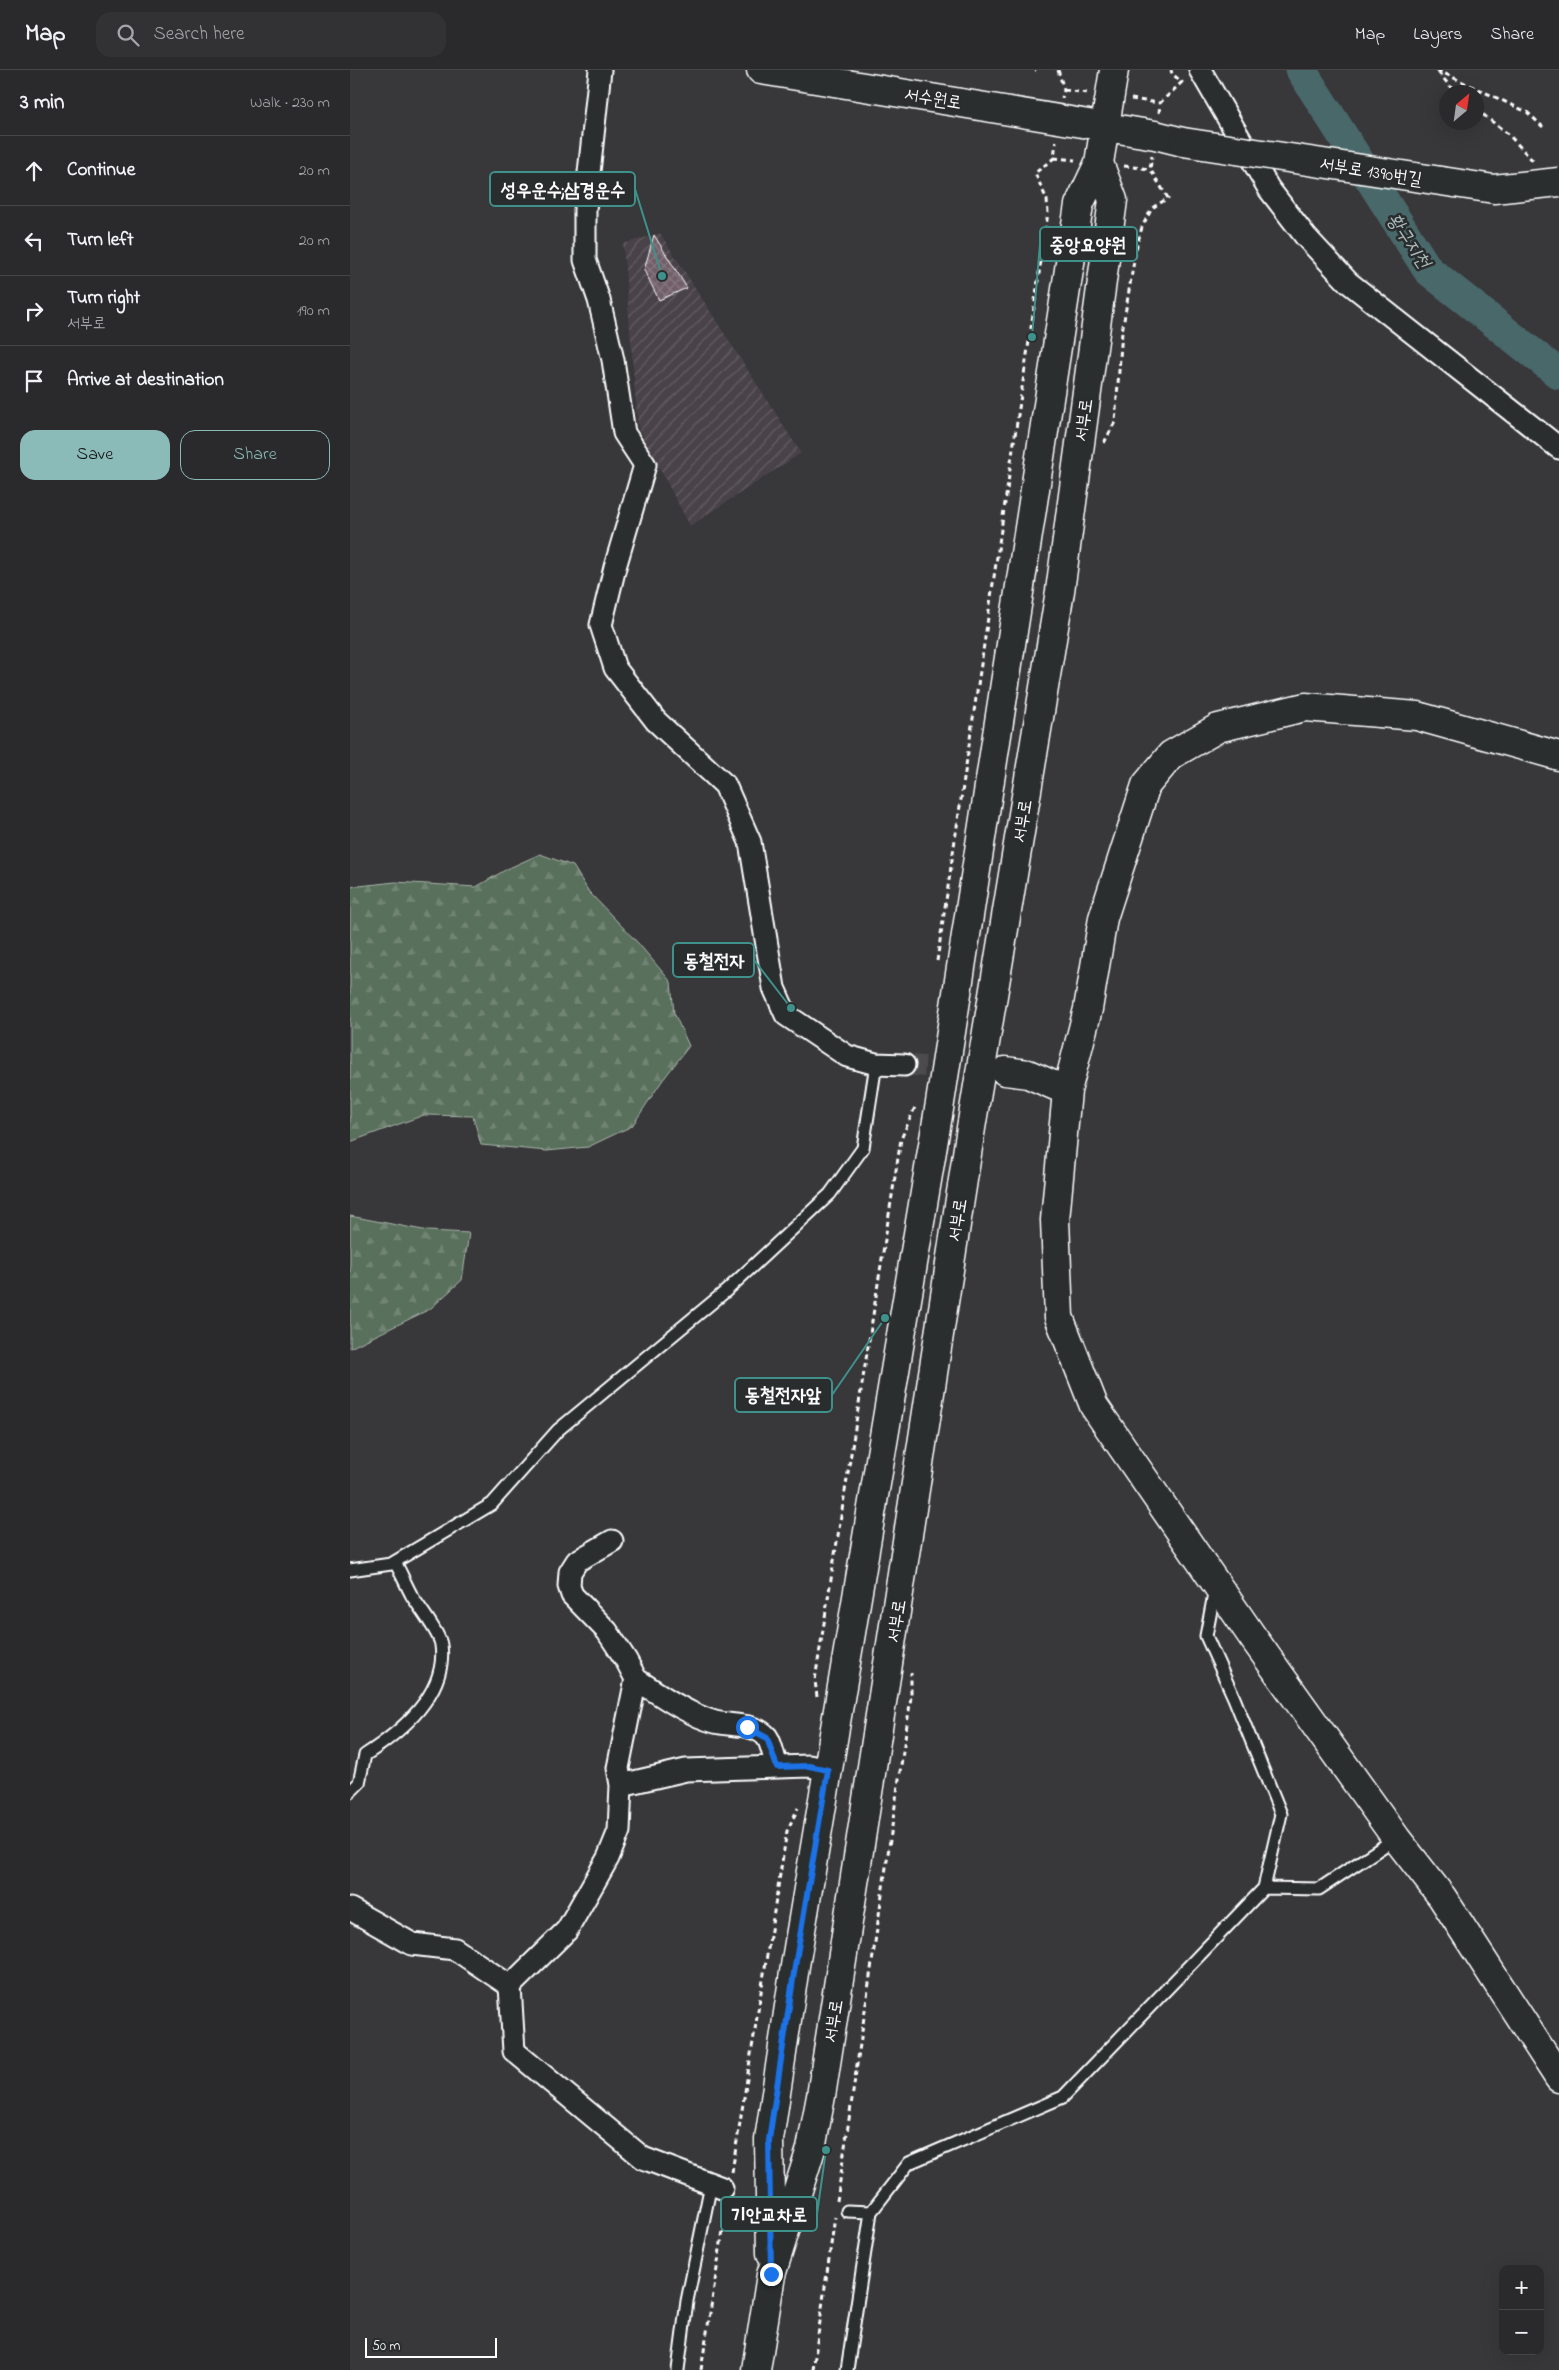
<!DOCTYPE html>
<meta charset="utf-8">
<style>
body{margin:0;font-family:"Indie Flower","Poor Story",sans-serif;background:#323134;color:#f1f3f6}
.controls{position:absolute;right:15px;bottom:15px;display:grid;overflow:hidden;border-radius:10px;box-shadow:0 5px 20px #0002}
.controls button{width:45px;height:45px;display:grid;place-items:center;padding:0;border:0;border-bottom:1px solid #464548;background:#2a292c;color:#f1f3f6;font:25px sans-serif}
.compass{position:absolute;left:1089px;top:15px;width:45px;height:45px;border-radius:50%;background:#2a292c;box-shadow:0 5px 20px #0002;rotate:29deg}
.scale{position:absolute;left:15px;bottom:12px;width:132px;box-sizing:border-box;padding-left:5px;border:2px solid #fff;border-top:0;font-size:14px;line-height:18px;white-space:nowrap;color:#fff;-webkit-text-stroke:4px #2a2d2e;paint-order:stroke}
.stop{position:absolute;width:15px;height:15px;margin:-11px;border:4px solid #1a73e8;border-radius:50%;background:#fff}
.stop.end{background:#1a73e8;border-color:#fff;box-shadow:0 1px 5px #0008}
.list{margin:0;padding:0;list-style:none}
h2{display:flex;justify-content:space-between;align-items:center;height:65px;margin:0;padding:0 20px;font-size:21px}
h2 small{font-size:16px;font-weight:400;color:#a5a6a9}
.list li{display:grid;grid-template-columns:32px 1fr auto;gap:15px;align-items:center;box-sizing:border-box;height:70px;padding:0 20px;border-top:1px solid #464548}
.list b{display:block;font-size:19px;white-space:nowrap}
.list p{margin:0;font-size:16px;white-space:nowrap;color:#a5a6a9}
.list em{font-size:16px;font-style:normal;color:#a5a6a9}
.actions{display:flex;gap:10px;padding:15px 20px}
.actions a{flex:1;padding:11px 0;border:1px solid #8bbbb9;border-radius:15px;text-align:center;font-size:18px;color:#8bbbb9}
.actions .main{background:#8bbbb9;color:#111}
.icon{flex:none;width:28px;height:28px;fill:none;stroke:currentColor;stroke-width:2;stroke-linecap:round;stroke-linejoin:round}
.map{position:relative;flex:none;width:1209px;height:2300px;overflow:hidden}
header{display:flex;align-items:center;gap:30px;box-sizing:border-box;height:70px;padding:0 25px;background:#2a292c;border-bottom:1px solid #464548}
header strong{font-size:24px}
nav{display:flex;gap:28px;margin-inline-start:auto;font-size:18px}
.search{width:350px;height:45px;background:#323134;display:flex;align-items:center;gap:12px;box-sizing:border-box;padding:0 18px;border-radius:15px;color:#a5a6a9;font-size:19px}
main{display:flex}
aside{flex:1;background:#2a292c}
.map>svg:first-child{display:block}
.industrial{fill:url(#industrial-furrows)}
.forest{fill:url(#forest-firs);stroke:#acb7ad}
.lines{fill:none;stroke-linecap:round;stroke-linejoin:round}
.river{stroke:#49676b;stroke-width:31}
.building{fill:url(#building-cross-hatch);stroke:#fff}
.street-tunnel{stroke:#4c4b4e;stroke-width:21;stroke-dasharray:21 11;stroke-linecap:butt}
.lane-casing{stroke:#fff;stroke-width:15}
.street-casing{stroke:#fff;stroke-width:25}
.secondary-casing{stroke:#fff;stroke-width:31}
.path{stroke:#fff;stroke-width:3;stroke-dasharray:5 4;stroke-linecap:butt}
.lane{stroke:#2a2d2e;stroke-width:11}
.street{stroke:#2a2d2e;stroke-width:21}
.secondary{stroke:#2a2d2e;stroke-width:28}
.secondary-bridge-casing{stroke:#fff;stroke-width:31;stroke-linecap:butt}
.secondary-bridge{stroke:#2a2d2e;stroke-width:28}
.route{stroke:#1a73e8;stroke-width:6}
.labels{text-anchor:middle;stroke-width:5;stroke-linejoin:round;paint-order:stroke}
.street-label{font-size:18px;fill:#fff;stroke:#2a2d2e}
.water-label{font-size:19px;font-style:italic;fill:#adbbbc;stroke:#2a2d2e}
.leader{fill:none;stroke:#3f918b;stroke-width:2}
.callout-dot{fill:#3f918b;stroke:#2a2d2e;stroke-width:2}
.callout{fill:#2a2d2e;stroke:#3f918b;stroke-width:2}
.callout-label{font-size:19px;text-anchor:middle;font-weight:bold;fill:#fff}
</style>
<header>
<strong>Map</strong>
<div class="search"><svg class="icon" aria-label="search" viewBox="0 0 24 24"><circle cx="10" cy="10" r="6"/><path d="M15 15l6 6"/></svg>Search here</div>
<nav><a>Map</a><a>Layers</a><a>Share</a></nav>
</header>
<main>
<aside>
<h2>3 min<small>Walk · 230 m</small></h2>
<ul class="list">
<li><svg class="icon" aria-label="ahead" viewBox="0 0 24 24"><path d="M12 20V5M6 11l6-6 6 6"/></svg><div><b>Continue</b></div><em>20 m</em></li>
<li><svg class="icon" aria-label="left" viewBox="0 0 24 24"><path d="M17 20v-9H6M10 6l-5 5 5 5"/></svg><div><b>Turn left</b></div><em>20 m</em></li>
<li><svg class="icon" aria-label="right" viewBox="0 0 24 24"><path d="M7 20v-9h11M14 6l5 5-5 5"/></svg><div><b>Turn right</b><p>서부로</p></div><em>190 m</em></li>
<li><svg class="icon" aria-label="arrive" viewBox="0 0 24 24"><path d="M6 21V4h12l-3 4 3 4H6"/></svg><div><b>Arrive at destination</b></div></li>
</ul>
<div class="actions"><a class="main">Save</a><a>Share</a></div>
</aside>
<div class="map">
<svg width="1209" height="2300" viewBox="0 0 1209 2300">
<defs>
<pattern id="industrial-furrows" width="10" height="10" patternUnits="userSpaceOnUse" patternTransform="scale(1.25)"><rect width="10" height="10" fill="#494348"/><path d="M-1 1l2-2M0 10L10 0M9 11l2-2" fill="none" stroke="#645f63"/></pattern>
<pattern id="forest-firs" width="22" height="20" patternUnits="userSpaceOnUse" patternTransform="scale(1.25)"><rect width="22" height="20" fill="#596f5b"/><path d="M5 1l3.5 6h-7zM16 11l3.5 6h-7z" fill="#728574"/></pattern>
<pattern id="building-cross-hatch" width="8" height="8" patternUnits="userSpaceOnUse" patternTransform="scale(1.25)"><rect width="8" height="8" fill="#715f68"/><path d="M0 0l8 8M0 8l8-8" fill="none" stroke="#86777f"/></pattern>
</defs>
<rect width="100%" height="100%" fill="#38373a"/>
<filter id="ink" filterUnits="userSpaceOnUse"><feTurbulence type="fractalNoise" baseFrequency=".02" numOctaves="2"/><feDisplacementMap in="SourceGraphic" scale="10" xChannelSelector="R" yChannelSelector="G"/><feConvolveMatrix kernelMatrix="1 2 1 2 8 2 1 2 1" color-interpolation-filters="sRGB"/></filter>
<g filter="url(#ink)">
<path class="industrial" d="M310,163L451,383L340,456L288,358L273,174Z"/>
<path class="forest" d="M190,784L223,796L239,822L288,873L321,912L324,943L339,976L312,1011L282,1056L238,1077L197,1081L131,1075L123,1046L74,1045L0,1072V817L45,812L126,817L157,799Z
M0,1146L78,1161L119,1163L112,1210L80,1239L0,1278Z"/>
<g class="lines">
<path class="river" d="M951,0L1078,200L1209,304"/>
</g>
<path class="building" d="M304,165L337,218L309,230L294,200Z"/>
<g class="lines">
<path class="street-tunnel" d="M554,995L645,1001"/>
<g class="lane-casing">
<path id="lane" d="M0,1500L41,1494L142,1434L208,1360L376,1221L480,1124L513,1078L526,994
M0,1722L9,1713L15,1685C51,1662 98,1623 91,1575C90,1564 69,1537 62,1526C56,1515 51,1503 45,1492
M914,1818L969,1819L1046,1768
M497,2141L521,2142
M328,2300L337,2231L361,2114
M497,2300L521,2142L559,2093L713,2027L914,1818L931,1744L884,1628L856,1566L865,1519"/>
</g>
<g class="street-casing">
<path id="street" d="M250,0L235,140V190L249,230L263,290L274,363L295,395L265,497L251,555L265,598L306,651L375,715L400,772L424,918L436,945L497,986L526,994L554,995
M850,0L919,119L956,167L998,212L1209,378
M262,1471L227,1491L220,1502L219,1516L222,1525L257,1561L276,1590L286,1609L268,1698L271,1715
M286,1609C309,1624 338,1645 365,1652C381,1656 405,1653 417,1667C422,1674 424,1689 427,1697
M0,1839L62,1874L105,1879L160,1916L164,1981L293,2088L372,2118
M160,1916L217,1860L258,1788L269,1761L271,1715L336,1700L459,1696L478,1700"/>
</g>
<g class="secondary-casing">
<path id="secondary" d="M411,0L805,65L833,72
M1209,686L1067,646L955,637L868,658L821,685L796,715L753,848L738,939L717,1021L705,1150L709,1247L744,1336L902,1566L1046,1768L1092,1827L1209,2008
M655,1001L678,1004L717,1021
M421,2183L419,2070L445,1896L590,1033L729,135L749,93L764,0
M406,2300L421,2205L461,2079L471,2026L621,1058L710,521L763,130L749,93"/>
</g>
<path class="path" d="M685,0H686
M708,0L714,20L712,28
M1087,0L1177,42L1193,57
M1088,2L1105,22
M714,20L738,23
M781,29L810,33
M1126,39L1158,64L1185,93
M809,43L810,33L832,12L822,4L821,0
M704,88L725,90
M774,96L800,99
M754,373L765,352L772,262L786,179L792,157L802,138L818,128L800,99L802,86
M587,891L698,143L697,130L685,103L704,88L706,71
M467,1627L465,1610L551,1069L566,1035
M382,2102L437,1761L448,1738
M487,2131L561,1627V1603
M351,2300L377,2135
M463,2300L485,2147"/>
<use href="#lane" class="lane"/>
<use href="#street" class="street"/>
<use href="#secondary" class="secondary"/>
<g class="secondary-bridge-casing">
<path id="secondary-bridge" d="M833,72L1144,119L1209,112"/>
</g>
<use href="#secondary-bridge" class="secondary-bridge"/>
</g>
</g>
<g class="lines" filter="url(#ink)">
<path class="route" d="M397,1657L417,1668L427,1697L459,1696L478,1700L445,1896L419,2070L421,2204"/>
</g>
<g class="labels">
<g class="street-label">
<text transform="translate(583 28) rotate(9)" y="6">서수원로</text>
<text transform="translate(1021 101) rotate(9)" y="6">서부로 1390번길</text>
<text transform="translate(733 350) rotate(-82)" y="6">서부로</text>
<text transform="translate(672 751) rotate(-81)" y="6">서부로</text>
<text transform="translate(607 1150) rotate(-81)" y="6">서부로</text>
<text transform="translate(546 1551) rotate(-81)" y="6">서부로</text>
<text transform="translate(483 1951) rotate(-81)" y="6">서부로</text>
</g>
<g class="water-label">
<text transform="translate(1060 170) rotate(56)" y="7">황구지천</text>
</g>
</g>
<path class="leader" d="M312 206L285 119M682 267L690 174M441 938L404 890M535 1248L482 1325M476 2080L467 2144"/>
<g class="callout-dot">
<circle cx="312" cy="206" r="5"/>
<circle cx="682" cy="267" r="5"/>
<circle cx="441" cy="938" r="5"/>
<circle cx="535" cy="1248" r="5"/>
<circle cx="476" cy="2080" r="5"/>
</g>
<g class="callout">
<rect x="140" y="102" width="145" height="34" rx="5"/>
<rect x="690" y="157" width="97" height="34" rx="5"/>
<rect x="323" y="873" width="81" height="34" rx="5"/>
<rect x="385" y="1308" width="97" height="34" rx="5"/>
<rect x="371" y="2127" width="96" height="34" rx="5"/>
</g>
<g class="callout-label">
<text x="213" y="126">성우운수;삼경운수</text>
<text x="738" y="181">중앙요양원</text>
<text x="364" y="897">동철전자</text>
<text x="433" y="1331">동철전자앞</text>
<text x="419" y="2151">기안교차로</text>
</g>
</svg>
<div class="controls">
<button>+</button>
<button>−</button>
</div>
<svg class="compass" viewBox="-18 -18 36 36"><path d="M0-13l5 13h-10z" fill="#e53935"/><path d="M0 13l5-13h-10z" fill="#a5a6a9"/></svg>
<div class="scale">50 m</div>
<div class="stop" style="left:397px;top:1657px"></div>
<div class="stop end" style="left:421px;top:2204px"></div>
</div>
</main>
